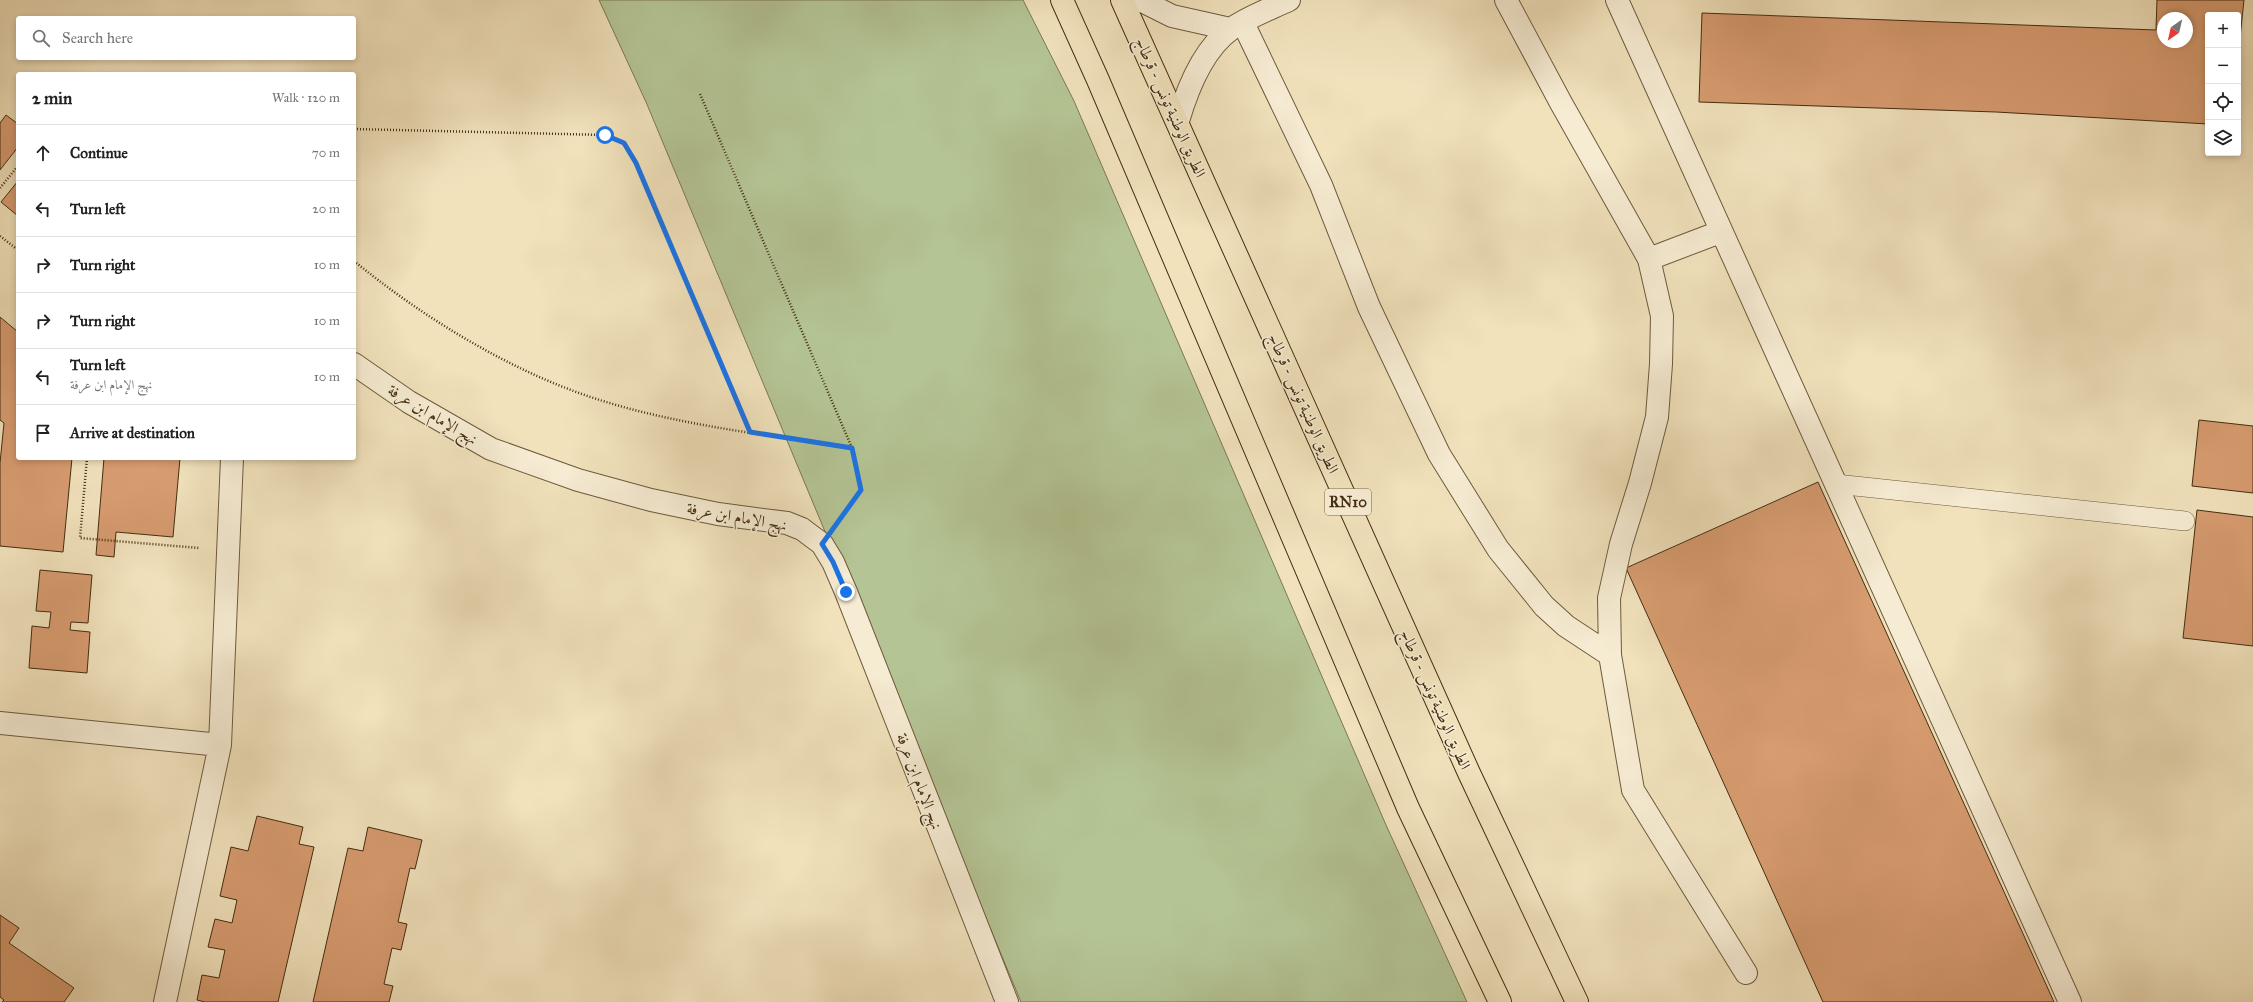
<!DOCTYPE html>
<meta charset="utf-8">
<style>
body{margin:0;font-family:"IM FELL Great Primer",Amiri,serif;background:#f2f2f2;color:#202124}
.controls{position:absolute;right:12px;top:12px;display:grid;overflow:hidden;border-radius:4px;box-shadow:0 2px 6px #0003}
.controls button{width:36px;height:36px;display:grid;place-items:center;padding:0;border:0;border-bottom:1px solid #e0e0e0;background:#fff;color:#202124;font:20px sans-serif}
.compass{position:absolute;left:2157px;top:12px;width:36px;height:36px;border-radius:50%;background:#fff;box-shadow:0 2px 6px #0003;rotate:214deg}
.stop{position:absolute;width:12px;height:12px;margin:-9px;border:3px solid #1a73e8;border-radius:50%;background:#fff}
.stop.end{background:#1a73e8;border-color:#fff;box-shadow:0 1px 4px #0008}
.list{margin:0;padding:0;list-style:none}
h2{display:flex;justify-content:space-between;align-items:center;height:52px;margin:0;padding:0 16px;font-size:17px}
h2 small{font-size:13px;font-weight:400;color:#757577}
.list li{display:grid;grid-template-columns:26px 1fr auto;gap:12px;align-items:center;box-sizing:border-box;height:56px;padding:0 16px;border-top:1px solid #e0e0e0}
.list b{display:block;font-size:15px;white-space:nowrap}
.list p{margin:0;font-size:13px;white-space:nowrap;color:#757577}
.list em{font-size:13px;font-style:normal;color:#757577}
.icon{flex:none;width:22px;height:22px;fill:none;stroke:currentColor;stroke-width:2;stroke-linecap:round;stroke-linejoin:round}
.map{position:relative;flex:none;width:2253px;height:1002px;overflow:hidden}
.search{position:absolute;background:#fff;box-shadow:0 2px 6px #0003;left:16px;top:16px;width:340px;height:44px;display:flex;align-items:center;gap:10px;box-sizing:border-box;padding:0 14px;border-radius:4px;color:#757577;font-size:15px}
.panel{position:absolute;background:#fff;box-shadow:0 2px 6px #0003;left:16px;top:72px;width:340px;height:388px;border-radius:4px}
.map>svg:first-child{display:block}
.green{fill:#b4c494;stroke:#7c7852}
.building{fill:#d79c70;stroke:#442d11;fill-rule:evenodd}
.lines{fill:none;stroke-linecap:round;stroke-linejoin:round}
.lane-casing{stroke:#6f5a3c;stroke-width:20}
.street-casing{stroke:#6f5a3c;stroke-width:24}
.highway-casing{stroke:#442d11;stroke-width:24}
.path{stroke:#442d11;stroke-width:2.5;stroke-dasharray:1 2;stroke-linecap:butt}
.lane{stroke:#f6ecd3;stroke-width:19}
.street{stroke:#f6ecd3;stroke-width:22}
.highway{stroke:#f1e2bc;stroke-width:22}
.route{stroke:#1a73e8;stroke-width:5}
.labels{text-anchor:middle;stroke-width:3;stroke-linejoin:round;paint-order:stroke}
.shield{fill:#f6ecd3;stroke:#79664b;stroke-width:1}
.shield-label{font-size:15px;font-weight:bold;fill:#442d11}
.street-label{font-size:16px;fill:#442d11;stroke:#f6ecd3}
</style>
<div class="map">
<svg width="2253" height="1002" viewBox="0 0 2253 1002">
<rect width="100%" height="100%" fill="#f1e2bc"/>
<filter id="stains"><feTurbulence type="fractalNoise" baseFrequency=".005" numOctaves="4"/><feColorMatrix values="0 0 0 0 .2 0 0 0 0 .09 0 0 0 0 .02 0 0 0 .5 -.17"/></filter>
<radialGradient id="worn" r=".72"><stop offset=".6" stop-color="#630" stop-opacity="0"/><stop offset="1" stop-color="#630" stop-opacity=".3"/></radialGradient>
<path class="green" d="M599,0H1023L1074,101L1386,825L1467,1002H1021L646,102Z"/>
<path class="building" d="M2157,0H2244L2238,57V15H2208V124L1996,112L1699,102L1702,13L2156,30ZM2163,18H2187V42H2163Z
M6,115L18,124V147L0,170V123Z
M18,181V216L1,202Z
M0,317L18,332V458H72L63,552L0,546V463L4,423L0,420Z
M2199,420L2253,426V493L2192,486Z
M104,458H180L173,537L116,532L114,557L96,555Z
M1818,482L2054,1002H1823L1626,568Z
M2197,510L2253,517V646L2183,638Z
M40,570L92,575L88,623L71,622L70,630L90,632L87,673L29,668L32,626L49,628L51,612L36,611Z
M257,816L303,827L299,844L314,847L278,1002H205L197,1000L202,975L219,978L225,950L208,947L215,919L232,923L237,900L220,896L231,847L248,851Z
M368,827L422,840L415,869L410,868L398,922L407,924L401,950L392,948L384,984L393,986L389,1002H313L348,848L363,851Z
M0,915L19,928L9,943L74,988L64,1002H2L4,1000L0,997Z"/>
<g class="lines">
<g class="lane-casing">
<path id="lane" d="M1836,484L2185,521"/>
</g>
<g class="street-casing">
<path id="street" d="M1140,0L1172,16L1230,29
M1506,0L1561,103L1649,259L1662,316L1661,364L1657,417L1640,483L1621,544L1609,598L1610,655L1633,790L1746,973
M1617,0L2070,1002
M1243,23L1321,185L1369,307L1439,454L1498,549L1544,606L1566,626L1610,655
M1178,121C1187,90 1203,49 1231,29C1248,17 1270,9 1289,0
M1649,259L1720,232
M354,364L409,402L491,449L578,480L651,500L718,514L787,523L802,529L822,544L833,562L846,592L1007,1002
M0,723L220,745
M165,1002L220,745L232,458"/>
</g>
<g class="highway-casing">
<path id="highway" d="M1062,0L1098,80L1408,808L1500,1002
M1122,0L1469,773L1577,1002"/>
</g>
<path class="path" d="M700,94L852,448L861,490L839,521
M354,129L605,135L624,143L636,163L750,432
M0,188L18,166
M0,236L18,250
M354,261C425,319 515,374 603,401C683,426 769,435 852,448
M87,458L80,538L199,548"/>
<use href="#lane" class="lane"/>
<use href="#street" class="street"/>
<use href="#highway" class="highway"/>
</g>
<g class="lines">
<path class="route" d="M605,135L624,143L636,163L750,432L852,448L861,490L822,544L833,562L846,592"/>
</g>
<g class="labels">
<rect class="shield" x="1325" y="489" width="46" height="26" rx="3"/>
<g class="shield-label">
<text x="1348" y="507">RN10</text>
</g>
<g class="street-label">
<text transform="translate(1171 107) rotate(66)" y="6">الطريق الوطنية تونس - قرطاج</text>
<text transform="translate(1304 403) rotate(66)" y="6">الطريق الوطنية تونس - قرطاج</text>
<text transform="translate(433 414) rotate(31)" y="6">نهج الإمام ابن عرفة</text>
<text transform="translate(737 516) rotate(10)" y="6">نهج الإمام ابن عرفة</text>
<text transform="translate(1436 699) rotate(66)" y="6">الطريق الوطنية تونس - قرطاج</text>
<text transform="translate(920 781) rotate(69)" y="6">نهج الإمام ابن عرفة</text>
</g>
</g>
<rect width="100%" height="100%" filter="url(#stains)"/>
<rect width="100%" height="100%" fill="url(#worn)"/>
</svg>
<div class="controls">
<button>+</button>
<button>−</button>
<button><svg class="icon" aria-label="locate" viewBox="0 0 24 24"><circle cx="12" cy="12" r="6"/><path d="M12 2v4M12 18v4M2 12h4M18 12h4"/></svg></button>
<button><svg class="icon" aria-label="layers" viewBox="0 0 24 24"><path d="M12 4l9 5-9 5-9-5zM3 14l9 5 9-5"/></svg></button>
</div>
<svg class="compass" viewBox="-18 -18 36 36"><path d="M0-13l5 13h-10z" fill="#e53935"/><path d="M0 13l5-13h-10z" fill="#757577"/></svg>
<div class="stop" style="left:605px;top:135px"></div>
<div class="stop end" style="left:846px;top:592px"></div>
<div class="search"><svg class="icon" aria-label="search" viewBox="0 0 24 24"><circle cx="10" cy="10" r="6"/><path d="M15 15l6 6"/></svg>Search here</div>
<section class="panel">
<h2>2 min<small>Walk · 120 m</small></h2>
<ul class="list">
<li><svg class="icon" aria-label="ahead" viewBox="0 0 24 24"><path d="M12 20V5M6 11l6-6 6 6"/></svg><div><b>Continue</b></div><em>70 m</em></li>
<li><svg class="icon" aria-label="left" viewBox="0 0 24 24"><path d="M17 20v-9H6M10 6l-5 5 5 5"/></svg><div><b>Turn left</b></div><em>20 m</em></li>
<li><svg class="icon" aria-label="right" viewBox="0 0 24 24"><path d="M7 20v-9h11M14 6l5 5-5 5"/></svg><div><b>Turn right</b></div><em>10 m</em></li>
<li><svg class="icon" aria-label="right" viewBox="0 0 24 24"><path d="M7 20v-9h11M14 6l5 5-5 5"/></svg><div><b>Turn right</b></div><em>10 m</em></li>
<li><svg class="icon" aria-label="left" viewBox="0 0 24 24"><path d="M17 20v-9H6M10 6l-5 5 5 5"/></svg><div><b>Turn left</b><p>نهج الإمام ابن عرفة</p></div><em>10 m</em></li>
<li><svg class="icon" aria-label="arrive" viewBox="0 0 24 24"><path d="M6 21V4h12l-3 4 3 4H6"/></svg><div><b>Arrive at destination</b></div></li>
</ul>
</section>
</div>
